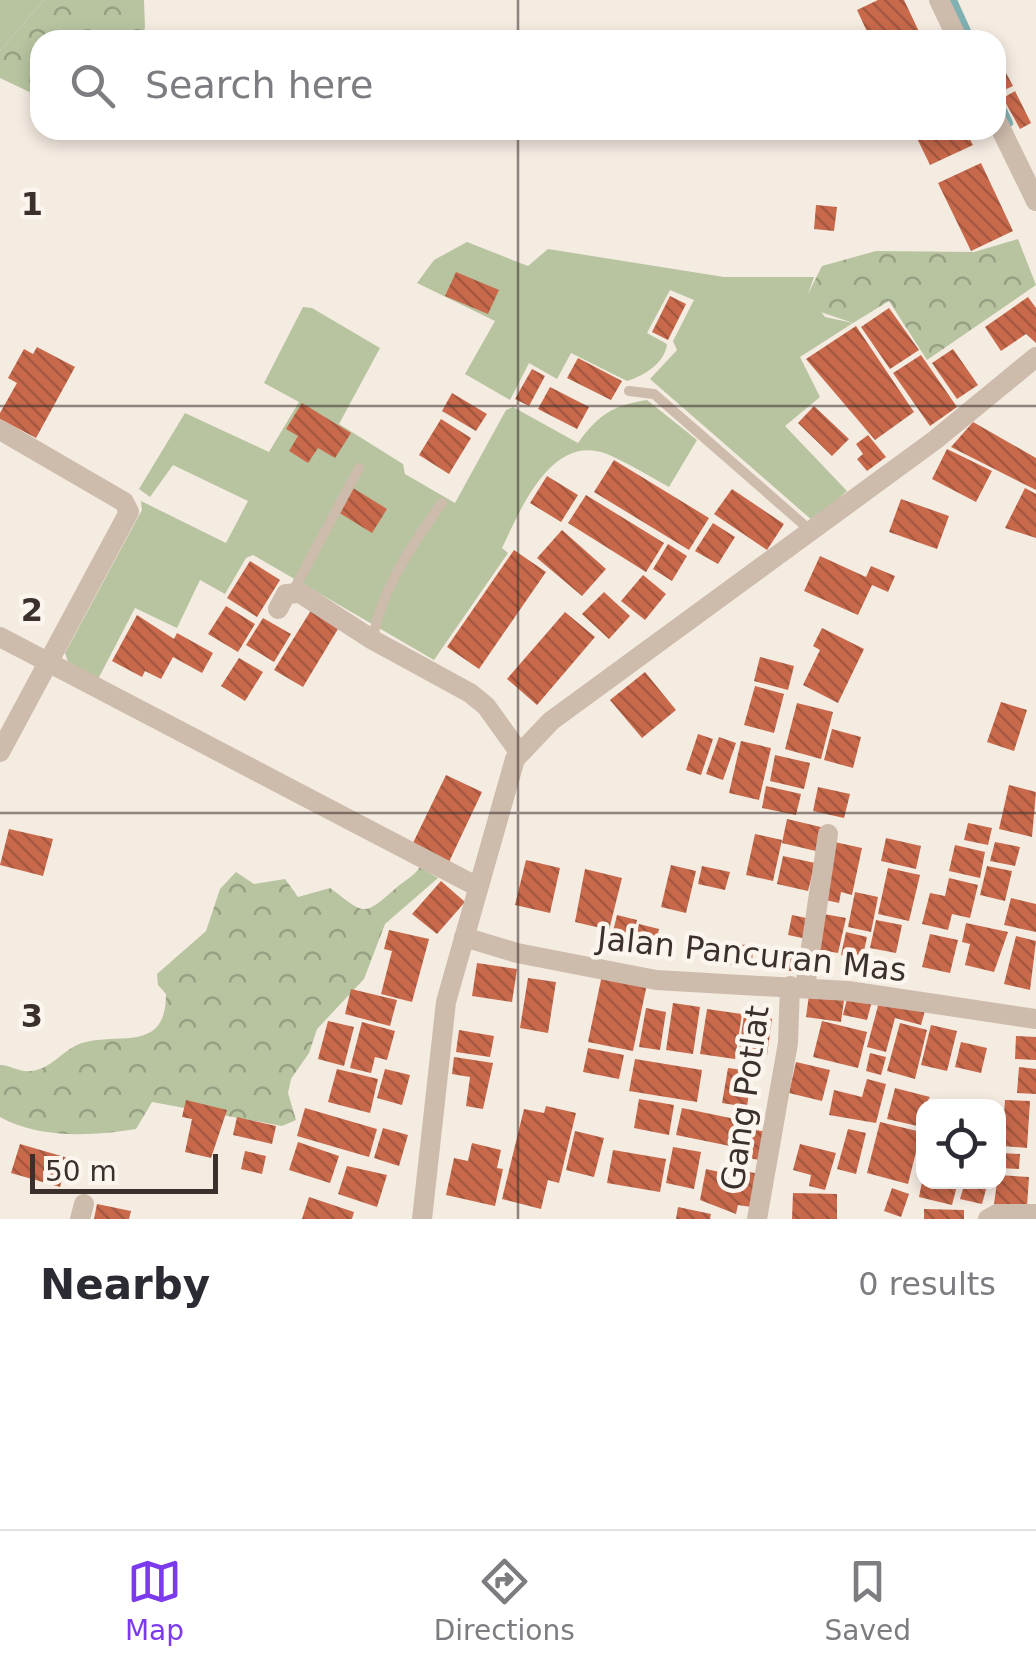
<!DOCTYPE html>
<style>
body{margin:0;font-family:"DejaVu Sans",sans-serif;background:#f7f7f7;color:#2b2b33}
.controls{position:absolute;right:30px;bottom:30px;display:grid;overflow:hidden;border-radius:20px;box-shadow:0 5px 15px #0003}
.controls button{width:90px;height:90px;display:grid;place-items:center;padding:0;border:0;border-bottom:2px solid #e1e1e2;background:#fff;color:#2b2b33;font:50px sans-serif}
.scale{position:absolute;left:30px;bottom:25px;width:188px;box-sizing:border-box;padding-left:10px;border:5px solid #3b302b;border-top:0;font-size:28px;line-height:35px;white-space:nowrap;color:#3b302b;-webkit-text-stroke:8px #fbf5ee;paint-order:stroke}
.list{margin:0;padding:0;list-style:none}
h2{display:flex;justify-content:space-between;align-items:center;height:130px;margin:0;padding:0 40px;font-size:42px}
h2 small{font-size:32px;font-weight:400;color:#7c7c81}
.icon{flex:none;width:55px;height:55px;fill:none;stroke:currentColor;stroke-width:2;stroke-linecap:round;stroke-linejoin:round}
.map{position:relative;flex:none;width:1036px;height:1219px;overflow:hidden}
.search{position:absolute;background:#fff;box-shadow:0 5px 15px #0003;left:30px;right:30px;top:30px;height:110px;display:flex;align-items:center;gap:25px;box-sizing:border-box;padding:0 35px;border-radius:30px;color:#7c7c81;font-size:38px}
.sheet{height:310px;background:#fff}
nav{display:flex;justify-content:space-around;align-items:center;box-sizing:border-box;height:140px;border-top:2px solid #e1e1e2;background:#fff;font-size:28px;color:#7c7c81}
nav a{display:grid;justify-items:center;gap:5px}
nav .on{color:#7c3aed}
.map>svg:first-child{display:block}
.green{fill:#b8c4a0}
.forest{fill:url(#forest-crowns)}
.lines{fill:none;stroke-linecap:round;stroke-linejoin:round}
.stream{stroke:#7fb0b2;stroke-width:8}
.building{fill:url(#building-back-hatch)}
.lane{stroke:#cdbbac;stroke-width:10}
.street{stroke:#cdbbac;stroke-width:20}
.grid{fill:none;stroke:#3b302b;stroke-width:2.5;stroke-opacity:0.55}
.labels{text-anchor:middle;stroke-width:9;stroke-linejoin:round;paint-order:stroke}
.street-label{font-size:32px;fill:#3b302b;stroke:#fbf5ee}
.grid-label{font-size:32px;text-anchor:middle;font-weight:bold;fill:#3b302b;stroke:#fbf5ee;stroke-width:9;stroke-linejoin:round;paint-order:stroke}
</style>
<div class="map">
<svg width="1036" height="1219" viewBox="0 0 1036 1219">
<defs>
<pattern id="forest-crowns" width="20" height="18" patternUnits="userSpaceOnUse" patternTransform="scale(2.5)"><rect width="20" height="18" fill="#b8c4a0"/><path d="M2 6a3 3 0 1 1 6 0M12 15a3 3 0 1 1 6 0" fill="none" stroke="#97a083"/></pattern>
<pattern id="building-back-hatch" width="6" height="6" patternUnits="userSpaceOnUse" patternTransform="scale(2.5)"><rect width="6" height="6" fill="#c8694b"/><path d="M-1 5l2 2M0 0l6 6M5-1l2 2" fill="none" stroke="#a4573f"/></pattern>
</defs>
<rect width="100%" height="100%" fill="#f4ebe1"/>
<path class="green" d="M0,0H44L0,51Z
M467,242L528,266L548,249L724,277H814L808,294L825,317L853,323L800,357L820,397L785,426L847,491L813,521L650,379L677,350L673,341L694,300L670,290L647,333L667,344C665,363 644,376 627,381L571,353L557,379L529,363L510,400L465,374L495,321L417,283L434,260Z
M303,307L312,308L380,348L339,424L403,464L405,474L455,503L506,410L513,407L578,443C598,415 613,405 647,400L697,440L669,487C649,476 628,463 607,454C551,432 520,511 502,548L508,553L434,660L253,555L246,558L225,594L200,580L177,628L135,608L96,683L69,665L65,653L142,510L141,501L226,543L248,501L173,465L150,497L139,489L185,413L269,452L299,402L264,383Z"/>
<path class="forest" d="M44,0H144L145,28L140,40H40V97L0,78V51Z
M1018,239L1036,285L927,360L889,301L853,323L812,309L808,294L822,266L876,251L974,252Z
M420,867L438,878L385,924L364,979L317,1029L309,1053L291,1079L288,1093L296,1120L282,1126L152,1102L136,1129C93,1136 39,1139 0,1117V1065C11,1065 20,1073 31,1071C53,1069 65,1046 86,1042C122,1033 166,1052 166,994L158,985L157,974L206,931L220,889L236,872L254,884L285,879L298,897L330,888C366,915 363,917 396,888C405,880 413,877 420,867Z"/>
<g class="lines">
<path class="stream" d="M953,0L971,40
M996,95L1009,123"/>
</g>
<path class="building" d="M878,0H904L923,40H871L857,10Z
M996,54L1013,86L1002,91L996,80Z
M1015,91L1031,123L1020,129L1003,98Z
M913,130H965L973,145L930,165Z
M981,163L1013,231L971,251L938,183Z
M816,205L837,207L834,231L814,229Z
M456,272L499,290L488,314L445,296Z
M670,296L686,304L668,340L652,332Z
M1028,297L1036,308V343L1026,334L1001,351L985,327Z
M889,308L919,350L890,369L861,327Z
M856,326L914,412L875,440L806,359Z
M37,347L75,367L36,438L0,419V413L17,383L8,378L24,349L33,354Z
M953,349L978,385L957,399L932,363Z
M921,355L957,407L930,426L893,373Z
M578,358L622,381L611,400L567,378Z
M532,369L545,376L529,406L515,399Z
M550,387L589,407L577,429L538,409Z
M452,393L487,414L476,431L442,411Z
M302,403L351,433L335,458L318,448L308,463L289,451L298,436L286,429Z
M814,406L849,439L832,456L798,423Z
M441,419L471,438L449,474L419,455Z
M973,422L1036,458V490L951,447Z
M868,435L886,457L867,471L857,459L863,454L856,444Z
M947,449L992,471L976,502L932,479Z
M614,460L709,518L689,550L594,492Z
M547,476L578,495L561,522L530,503Z
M353,488L387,509L372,533L338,512Z
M1025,488L1036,494V538L1005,528Z
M732,489L784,524L767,550L714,514Z
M586,495L664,543L646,572L568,523Z
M901,499L949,516L937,549L889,532Z
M713,523L735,537L718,564L695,551Z
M562,530L606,569L582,596L537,558Z
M668,544L687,556L672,581L653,569Z
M514,550L546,572L479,669L447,647Z
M820,556L866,577L871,566L895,576L888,592L872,585L858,615L804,591Z
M250,561L280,580L257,617L227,598Z
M643,575L666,594L645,620L621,601Z
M604,592L630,616L609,639L582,614Z
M226,606L255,624L238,652L208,634Z
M313,607L341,624L303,687L274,670Z
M565,612L595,637L537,705L507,679Z
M137,615L174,639L177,633L213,653L202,673L173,657L161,679L145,671L142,677L112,661Z
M263,618L291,634L274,662L246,645Z
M822,628L864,649L838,703L803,685L820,650L813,646Z
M760,657L794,666L788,690L754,681Z
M239,658L263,672L245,701L221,686Z
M645,672L676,710L642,738L610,700Z
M755,686L784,694L774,733L744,725Z
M1001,702L1027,710L1014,751L987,742Z
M797,703L833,712L821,759L785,749Z
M832,729L861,737L853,768L824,760Z
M698,734L713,739L701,775L686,770Z
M719,737L736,743L723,780L706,774Z
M741,741L771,748L759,800L729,793Z
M775,755L810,763L804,789L770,781Z
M446,775L482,792L448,864L411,847Z
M1009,785L1036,792L1032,837L999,829Z
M766,786L801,794L796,815L762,808Z
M818,787L850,794L844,818L813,811Z
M787,819L825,828L820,852L782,843Z
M968,823L992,828L988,845L964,840Z
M9,829L53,839L43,876L0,865Z
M755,834L782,840L773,881L746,875Z
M886,838L921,846L916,869L881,861Z
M830,841L862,848L852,895L841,892L839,903L821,899Z
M995,842L1020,847L1015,866L990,861Z
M955,845L985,852L980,878L949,871Z
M783,856L815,863L808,891L777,884Z
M526,860L560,868L550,913L515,905Z
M671,865L696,871L686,913L661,907Z
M702,866L730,872L725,890L698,884Z
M987,866L1012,871L1005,901L980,895Z
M888,868L920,875L909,921L878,914Z
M585,869L622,878L609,930L575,922Z
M949,878L978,885L970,918L952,914L948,930L922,924L930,893L945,896Z
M441,881L465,902L437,934L412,914Z
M855,892L878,897L871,932L848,927Z
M1011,898L1036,904V932L1004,925Z
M824,914L846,918L838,953L816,949Z
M617,915L637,920L629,953L609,948Z
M792,915L811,919L807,939L788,935Z
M876,920L902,925L896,953L870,948Z
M966,923L1008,932L994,972L965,965L970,944L962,942Z
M639,924L659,929L652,957L633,952Z
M389,930L429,939L412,1002L381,994L392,951L384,949Z
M846,932L867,937L862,960L841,955Z
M930,934L958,940L950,973L922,967Z
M1016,936L1036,941L1030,990L1004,984Z
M718,944L753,945L752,965H718Z
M769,950L793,951L792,971L768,970Z
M477,963L517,969L512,1002L472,996Z
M602,975L647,984L633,1051L588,1042Z
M528,978L556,982L548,1033L520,1028Z
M351,989L397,1000L390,1026L345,1014Z
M849,991L873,997L867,1020L843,1015Z
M809,995L844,1000L841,1022L806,1017Z
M879,1002L926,1007L921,1025L895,1018L886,1052L867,1047Z
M673,1003L700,1007L693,1054L666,1050Z
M646,1008L666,1012L660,1050L639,1047Z
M707,1009L742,1014L735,1059L700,1054Z
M744,1015L772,1019L767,1055L739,1050Z
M328,1021L354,1027L344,1066L318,1059Z
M822,1021L867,1032L858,1068L813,1057Z
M362,1022L395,1031L387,1060L375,1057L371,1073L350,1068Z
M900,1023L927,1030L915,1079L887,1071Z
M931,1025L957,1031L947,1071L921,1065Z
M459,1030L494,1036L490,1057L456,1052Z
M1016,1036L1036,1037V1060L1015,1059Z
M961,1042L987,1048L981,1073L955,1067Z
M588,1048L624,1055L619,1079L583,1072Z
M870,1053L886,1057L881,1075L866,1071Z
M454,1057L493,1063L483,1109L466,1106L470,1077L452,1074Z
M635,1059L702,1070L697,1102L629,1091Z
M796,1062L830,1070L822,1101L789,1093Z
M1019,1067L1036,1069V1094L1017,1093Z
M728,1068L752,1071L747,1107L722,1103Z
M337,1069L378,1079L370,1113L328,1102Z
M385,1069L410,1075L402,1105L377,1098Z
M867,1079L886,1084L876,1123L829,1115L834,1090L862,1097Z
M895,1088L930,1097L924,1106L922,1127L887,1119Z
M639,1099L674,1105L669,1135L634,1128Z
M186,1100L227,1110L211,1158L185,1152L192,1119L182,1117Z
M1005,1100L1030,1101L1027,1148L1002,1146Z
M546,1106L576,1113L559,1183L548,1180L541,1209L502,1199L524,1109L544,1113Z
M305,1108L377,1129L369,1157L297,1136Z
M682,1108L735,1119L730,1146L676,1135Z
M237,1117L276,1126L272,1144L233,1135Z
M880,1122L921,1132L908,1184L867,1173Z
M738,1127L772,1133L767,1161L733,1156Z
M383,1128L408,1135L399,1166L374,1158Z
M848,1129L866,1133L856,1174L837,1169Z
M575,1131L604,1138L594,1177L566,1170Z
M298,1142L339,1156L330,1183L289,1170Z
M472,1143L501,1150L497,1168L503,1169L495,1206L446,1195L454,1158L468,1161Z
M20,1144L68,1158L60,1187L11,1173Z
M800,1144L836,1153L825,1190L809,1186L811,1175L793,1170Z
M673,1147L701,1152L694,1189L666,1183Z
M613,1150L666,1159L660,1192L607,1183Z
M245,1151L266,1156L262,1174L241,1169Z
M1002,1153L1020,1154L1019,1169L1001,1168Z
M727,1161L746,1164L744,1171L765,1175L758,1208L738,1205L736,1214L700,1200L706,1169L724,1173Z
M347,1166L387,1175L377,1207L338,1194Z
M998,1175L1029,1177L1027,1206L994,1204Z
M922,1182H958L952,1205L919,1197Z
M965,1182H988L982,1204L960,1199Z
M892,1188L909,1194L901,1217L884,1211Z
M793,1193L837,1194V1219H792Z
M309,1197L354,1212L352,1219H302Z
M97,1204L131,1211L129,1219H94Z
M678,1207L711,1214L710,1219H676Z
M924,1209L964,1210V1219H924Z"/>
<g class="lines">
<path class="lane" d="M629,391L654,394L811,531
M293,591L359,468
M373,639C380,592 414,541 442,503"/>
<path class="street" d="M939,0L958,40
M996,119L1036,201
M0,430L124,502L129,512L0,752
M278,609L286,594L300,593L373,640L470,693L486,706L519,752
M0,637L478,887
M464,937L517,953L656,980L848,991L1036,1019
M805,987L828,834
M80,1219L84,1204
M422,1219L446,1002L515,759L551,721L935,440L1036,357
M757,1219L788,1043L790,986
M988,1219L997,1214H1036"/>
</g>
<path class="grid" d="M518,0V40M518,130V1219M0,406H1036M0,813H1036"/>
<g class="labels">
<g class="street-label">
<text transform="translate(752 954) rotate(6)" y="11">Jalan Pancuran Mas</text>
<text transform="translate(745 1098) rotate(-82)" y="11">Gang Potlat</text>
</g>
</g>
<g class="grid-label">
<text x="32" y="215">1</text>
<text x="32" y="621">2</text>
<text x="32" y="1027">3</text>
</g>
</svg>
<div class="controls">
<button><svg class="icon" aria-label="locate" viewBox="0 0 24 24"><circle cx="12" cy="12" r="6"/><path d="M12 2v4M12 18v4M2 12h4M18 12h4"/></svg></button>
</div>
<div class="scale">50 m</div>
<div class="search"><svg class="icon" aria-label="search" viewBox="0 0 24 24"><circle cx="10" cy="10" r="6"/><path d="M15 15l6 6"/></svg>Search here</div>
</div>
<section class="sheet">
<h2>Nearby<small>0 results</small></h2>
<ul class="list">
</ul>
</section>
<nav>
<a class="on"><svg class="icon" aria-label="map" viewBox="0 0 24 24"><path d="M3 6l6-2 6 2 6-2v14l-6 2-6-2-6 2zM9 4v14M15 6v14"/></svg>Map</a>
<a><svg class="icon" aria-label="directions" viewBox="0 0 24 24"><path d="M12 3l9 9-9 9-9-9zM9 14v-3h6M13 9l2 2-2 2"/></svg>Directions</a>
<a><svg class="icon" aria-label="saved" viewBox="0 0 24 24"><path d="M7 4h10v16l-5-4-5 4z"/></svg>Saved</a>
</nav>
